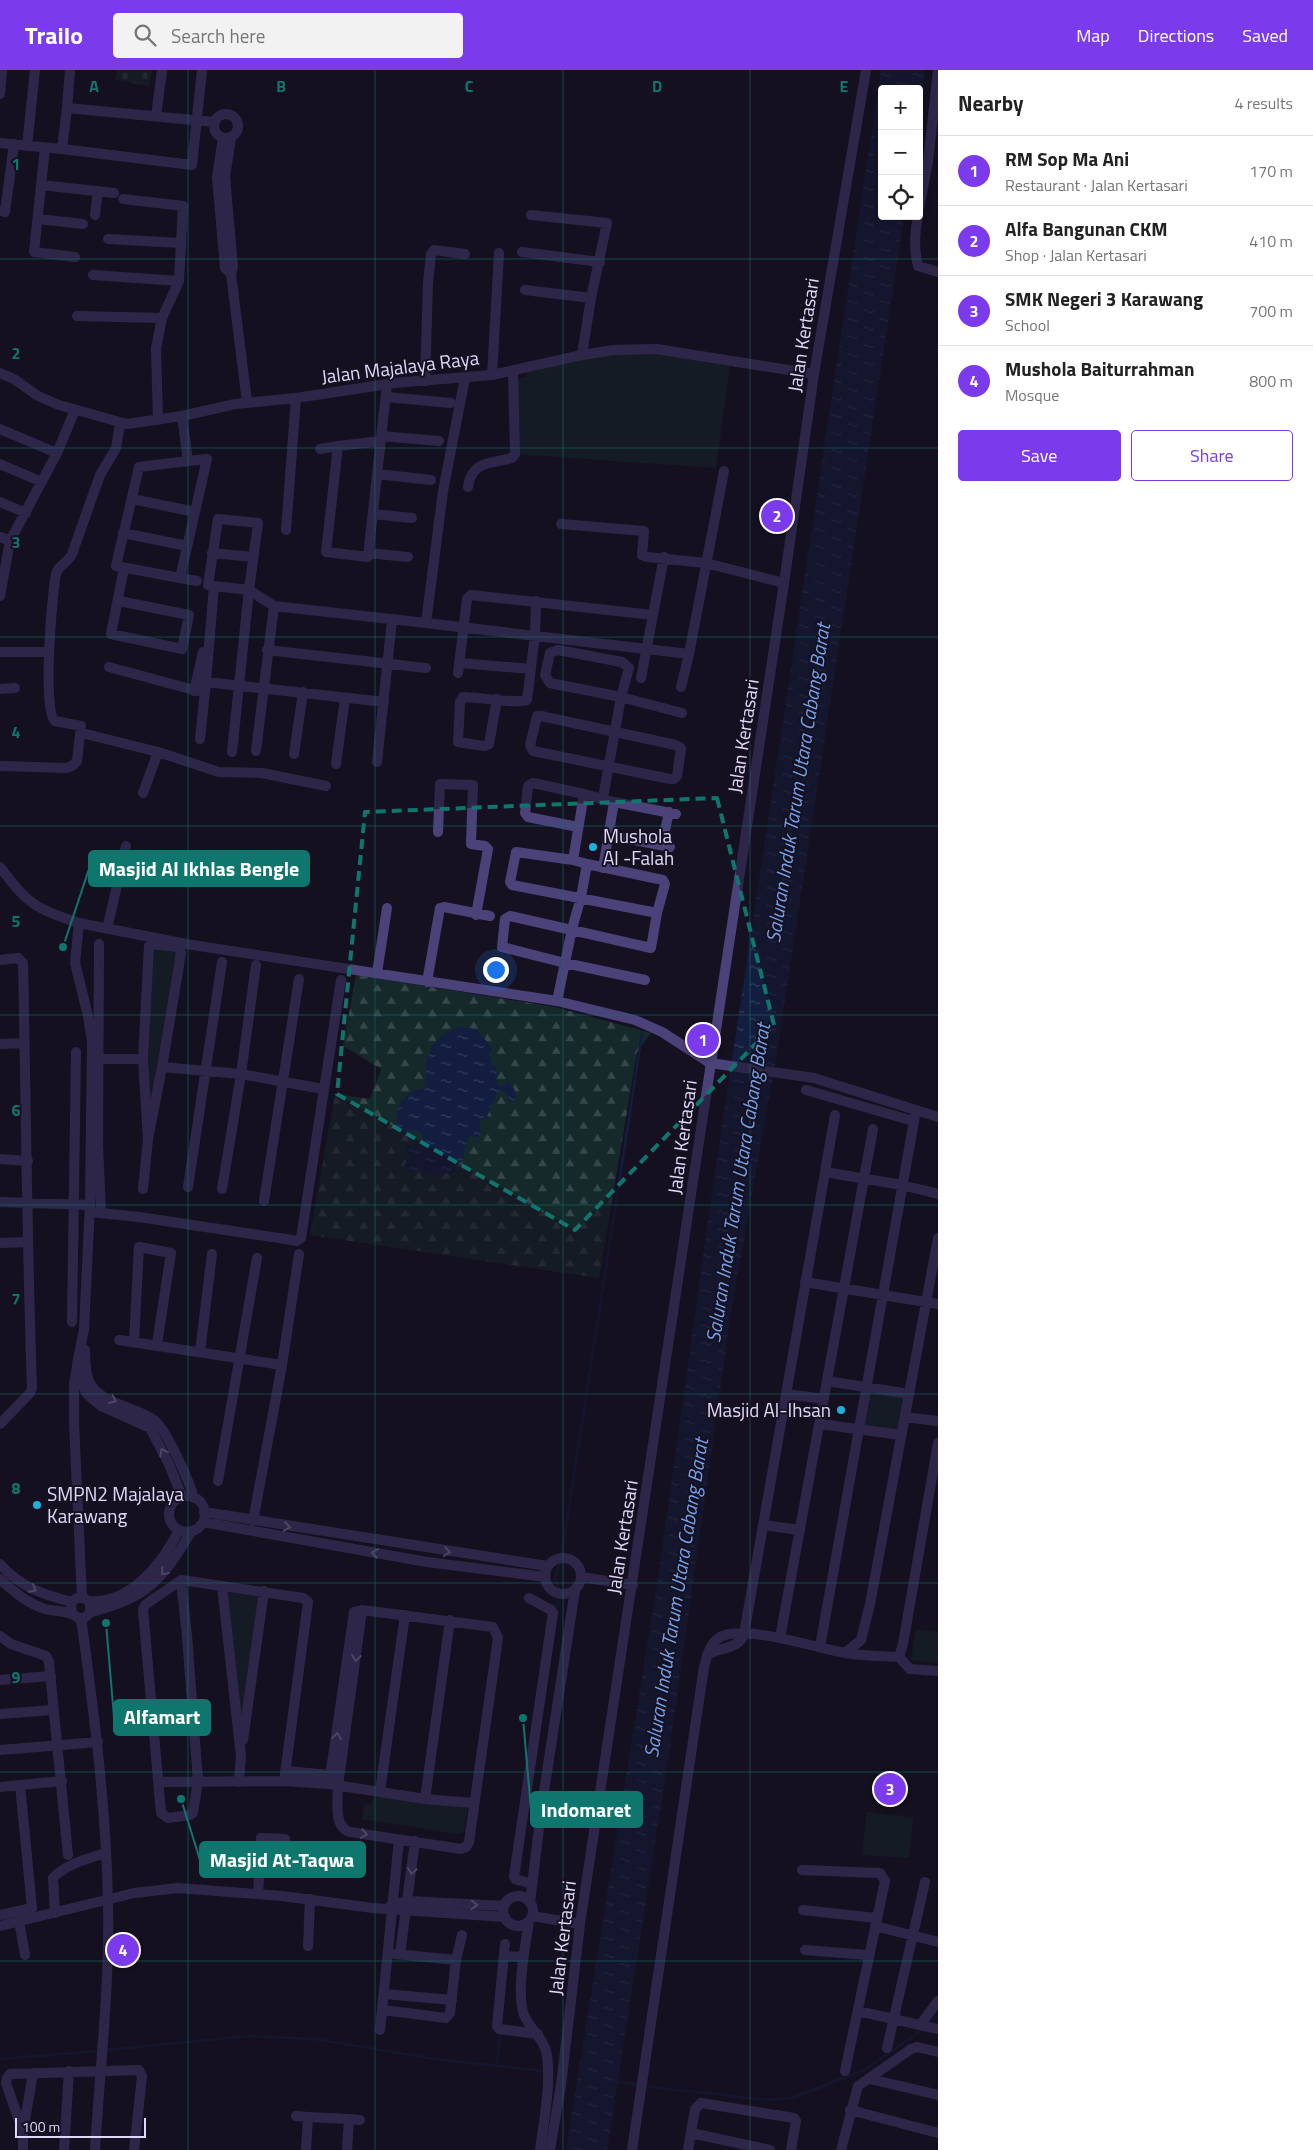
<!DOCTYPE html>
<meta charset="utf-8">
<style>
body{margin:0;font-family:"Titillium Web",sans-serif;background:#f2f2f2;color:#222}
.controls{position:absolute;right:15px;top:15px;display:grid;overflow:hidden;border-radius:5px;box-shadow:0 2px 8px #0003}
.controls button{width:45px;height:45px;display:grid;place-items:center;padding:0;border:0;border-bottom:1px solid #e0e0e0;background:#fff;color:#222;font:25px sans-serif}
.scale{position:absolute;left:15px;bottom:12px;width:131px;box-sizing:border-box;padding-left:5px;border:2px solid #e0d7f9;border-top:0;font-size:14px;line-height:18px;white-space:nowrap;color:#e0d7f9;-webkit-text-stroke:4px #161121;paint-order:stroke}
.you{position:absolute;left:495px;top:899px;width:18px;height:18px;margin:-12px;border:4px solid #fff;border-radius:50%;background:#1a73e8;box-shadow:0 0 0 8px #1a73e833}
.badge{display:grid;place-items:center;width:32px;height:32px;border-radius:50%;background:#7c3aed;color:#fff;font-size:16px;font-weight:700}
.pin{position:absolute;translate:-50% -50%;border:2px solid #fff;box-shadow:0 1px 5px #0006}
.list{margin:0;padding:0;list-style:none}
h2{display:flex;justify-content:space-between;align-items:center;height:65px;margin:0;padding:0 20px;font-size:21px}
h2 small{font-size:16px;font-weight:400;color:#767676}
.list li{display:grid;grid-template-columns:32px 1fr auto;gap:15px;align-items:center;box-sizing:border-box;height:70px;padding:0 20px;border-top:1px solid #e0e0e0}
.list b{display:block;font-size:19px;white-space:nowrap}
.list p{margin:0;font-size:16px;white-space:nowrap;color:#767676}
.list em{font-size:16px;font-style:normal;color:#767676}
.actions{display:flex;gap:10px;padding:15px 20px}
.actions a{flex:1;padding:11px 0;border:1px solid #7c3aed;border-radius:5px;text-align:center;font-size:18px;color:#7c3aed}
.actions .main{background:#7c3aed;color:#fff}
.icon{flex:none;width:28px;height:28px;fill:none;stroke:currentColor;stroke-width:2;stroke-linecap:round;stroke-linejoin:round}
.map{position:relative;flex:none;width:938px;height:2080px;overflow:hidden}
header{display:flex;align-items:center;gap:30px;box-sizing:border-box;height:70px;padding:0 25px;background:#7c3aed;color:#fff}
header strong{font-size:24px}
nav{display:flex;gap:28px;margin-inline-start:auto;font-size:18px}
.search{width:350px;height:45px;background:#f2f2f2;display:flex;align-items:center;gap:12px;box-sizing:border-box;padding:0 18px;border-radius:5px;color:#767676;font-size:19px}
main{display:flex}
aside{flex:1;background:#fff}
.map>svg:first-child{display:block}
.green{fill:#15282a}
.forest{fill:url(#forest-firs)}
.cemetery{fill:url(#cemetery-stones)}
.water{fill:url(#water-ripples)}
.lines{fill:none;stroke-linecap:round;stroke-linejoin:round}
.stream{stroke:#121d3f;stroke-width:2.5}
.minor{stroke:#4c427a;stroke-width:10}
.tertiary{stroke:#4c427a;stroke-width:10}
.oneway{stroke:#8f85b3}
.marked{fill:none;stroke:#0f766e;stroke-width:4;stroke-dasharray:10 6;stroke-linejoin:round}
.grid{fill:none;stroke:#0f766e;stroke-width:1;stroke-opacity:0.55}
.poi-dot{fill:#1fafdd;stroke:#161121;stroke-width:2}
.labels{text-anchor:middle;stroke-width:4;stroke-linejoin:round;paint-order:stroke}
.street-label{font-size:19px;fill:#e0d7f9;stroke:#161121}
.poi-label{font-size:19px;fill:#e0d7f9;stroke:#161121;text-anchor:start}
.water-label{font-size:20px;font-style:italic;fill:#73a2eb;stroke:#161121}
.grid-label{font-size:16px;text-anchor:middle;font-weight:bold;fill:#0f766e;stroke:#161121;stroke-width:4;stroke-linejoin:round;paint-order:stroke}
.leader{fill:none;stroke:#0f766e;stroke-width:2}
.callout-dot{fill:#0f766e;stroke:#161121;stroke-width:2}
.callout{fill:#0f766e;stroke:#0f766e;stroke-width:2}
.callout-label{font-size:20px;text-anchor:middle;font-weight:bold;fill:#fff}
</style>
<header>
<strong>Trailo</strong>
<div class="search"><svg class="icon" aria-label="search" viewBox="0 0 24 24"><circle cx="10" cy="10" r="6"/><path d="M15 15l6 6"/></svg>Search here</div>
<nav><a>Map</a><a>Directions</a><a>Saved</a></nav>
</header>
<main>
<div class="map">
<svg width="938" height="2080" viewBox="0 0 938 2080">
<defs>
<pattern id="forest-firs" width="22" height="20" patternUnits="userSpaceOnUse" patternTransform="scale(1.25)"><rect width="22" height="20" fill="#15282a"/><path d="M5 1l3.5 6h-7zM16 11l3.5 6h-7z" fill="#37464a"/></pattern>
<pattern id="cemetery-stones" width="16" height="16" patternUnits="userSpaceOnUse" patternTransform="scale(1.25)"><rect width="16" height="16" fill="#15282a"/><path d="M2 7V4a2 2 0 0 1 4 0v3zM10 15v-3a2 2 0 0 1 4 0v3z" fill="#37464a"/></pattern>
<pattern id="water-ripples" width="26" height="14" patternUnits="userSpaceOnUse" patternTransform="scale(1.25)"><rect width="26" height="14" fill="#121d3f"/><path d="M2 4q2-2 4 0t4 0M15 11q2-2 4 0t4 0" fill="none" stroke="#343d5c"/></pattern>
</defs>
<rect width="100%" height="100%" fill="#161121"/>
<path class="green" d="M657,279L730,295L716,398L515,384L516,309L527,307L526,298L582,285Z
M152,878L179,882L150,1045L148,1011Z
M866,1317L909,1324L901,1365L858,1359Z
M226,1522L260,1527L241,1670Z
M916,1559L938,1562V1593L911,1590Z
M374,1724L468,1737L464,1762L457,1764L362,1749L364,1734L371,1735Z
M867,1742L913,1748L909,1788L862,1785Z"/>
<path class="forest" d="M356,905L555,937L651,963L637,982L599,1208L310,1165L335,1024L370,1029L381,999L343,976Z"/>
<path class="cemetery" d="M117,0H152L149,16L115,10Z"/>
<path class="water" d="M881,0H925L919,38V19H882V146H904L776,989L731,1242L669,1683L607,2080H566L658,1509L713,1116Z
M459,957L477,959L491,977V994L496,997L497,1015L501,1016L508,1012L514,1018L516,1028L511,1033L504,1021L496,1022V1026L486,1049L479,1050L481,1064L478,1068L470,1066L466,1072L463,1090L455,1097L456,1102L432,1106L419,1100L410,1103L404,1095L410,1087L406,1083V1076L419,1074L423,1071C423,1057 412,1059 402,1063L398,1060C393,1039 403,1020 426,1018C426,985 425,971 459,957Z"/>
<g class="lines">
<path class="stream" d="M562,1483L642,964
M558,1519L555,1507L560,1492
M556,1543L558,1529
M519,1806L522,1789
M929,1953L938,1946
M106,1980L249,1966L315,1969L435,1989L545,2001
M0,1989L100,1981
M496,1996L501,1963
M616,2011L638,2015
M643,2016L768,2030L795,2027L866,1999L923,1959"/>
<path class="minor" d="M70,0L67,38L214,52
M0,24L2,0
M214 56a12 12 0 1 1 24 0a12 12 0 1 1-24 0Z
M156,47L162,0
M223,68L217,107L225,198L231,204
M231,68L225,107L233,197L231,204L247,332
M0,73L62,79L67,38
M27,76L35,0
M45,78L34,182L75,187
M62,79L192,95L202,0
M41,115L114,123
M123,129L183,136L179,211L162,248L156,278L158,350
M919,138L928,92L938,0
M0,141L5,142L14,74
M95,145L98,121
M531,145L607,153L591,228
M918,146C914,164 914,179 918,196L938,202
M38,149L83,154
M108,169L181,173
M522,182L600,192
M93,205L179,211
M525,220L591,228L582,285
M77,246L162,248
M492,305L499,183
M465,308L443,421L426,553L689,584L724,401
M425,311L428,213L431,184L434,180L465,184
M386,327L451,333
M182,346L188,391L207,389L180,508L197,511
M0,359L57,383
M381,366L439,371
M381,371L338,376L326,482L368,487L387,314
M320,379L338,376
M0,394L42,412
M377,404L431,410
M468,417C472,390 491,394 512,388L515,384L513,301
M132,429L195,442
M0,432L26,443
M373,444L412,448
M561,454L644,461L642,485L647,487L706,493L784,513
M286,460L296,328
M123,463L187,476
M0,467L10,471
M212,483L253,487
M368,483L408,487
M180,508L116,496L139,397L188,391
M214,516L208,515L218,449L258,453L249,520L232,682
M0,526L10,471L57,383L75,340
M119,531L189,545L182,579L111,564L124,498
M267,580L426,598
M0,582H49
M459,593L531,599
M109,597L205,623
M458,603L467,529L471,525L653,545
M641,608L664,487
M206,612L214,516L249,520L274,536L426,553
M681,617L689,584
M0,619L15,618
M194,621L203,582
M497,629L489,674L484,676L458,672L460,632L463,627C478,627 515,634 527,630L535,565L536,531
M537,646H541L676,675L681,678L677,706L674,709H670L533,681L530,675Z
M82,663L158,682L219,702L262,703L326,716
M200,669L206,612L384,632
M256,681L274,536
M294,684L303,622
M377,692L392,550
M336,694L345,628
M0,696L66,698L72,696L77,691L81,656L55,651C42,641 52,524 56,504C59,494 68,493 72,484L100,405L116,378L120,354
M143,723L158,682
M603,728L621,627L629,598L622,592L558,580L550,583L545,605L550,613L621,627L682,643
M614,732L676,744
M578,757L528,747L525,743L528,716L533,713L584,724
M438,762L440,714L473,715L471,774L485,776L488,779L476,845
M609,765L670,777
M662,774L669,742
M573,790L584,724L614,732L603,798
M587,794L573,790L516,782L510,812L512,815L657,843L651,878L510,846L505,849L502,877L565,893L645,910
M79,853L186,874L557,931L635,950L662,962L710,993L814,1008L938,1047
M107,859L126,776
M99,874L98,1074L101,1143
M0,890L18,888L23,893C26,1034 27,1176 32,1318L30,1323L0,1354
M377,903L387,838
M427,912L440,838L444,837L490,846
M557,931L572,859L581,827L587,794L663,810L665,814L657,843
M0,974L25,973
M99,989H143
M162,997L241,1004L323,1019
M806,1020L913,1051
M0,1089L28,1091
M825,1102L902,1115L938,1124
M188,1117L222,892
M143,1119L148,1069L162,997L181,883L178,877L151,874L149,876L143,989L148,1069
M222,1119L241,1004L256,895
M264,1131L299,909
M0,1132L90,1135
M90,1142L139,1147L292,1170L297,1171L301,1168L341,910
M0,1173L27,1172
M805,1212L938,1234
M72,1252L76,982
M119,1270L282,1295L253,1451
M134,1272L139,1177L171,1183L157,1274
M200,1282L212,1184
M282,1295L299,1184
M77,1297L74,1314V1353L82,1528
M827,1311L909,1324
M786,1324L824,1329
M905,1347L938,1351
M820,1354L901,1365
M218,1411L257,1188
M763,1455L800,1460
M181,1510L187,1566L198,1711L193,1743L190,1745L168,1748L161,1743L143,1540L145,1535L181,1510L303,1528L308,1532L284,1711
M222,1516L241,1686L239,1712
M529,1528L551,1540L553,1543L514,1806L515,1809L532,1814
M81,1548C94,1642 106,1736 108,1831C110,1914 100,1997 95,2080
M0,1566L11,1574L46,1586L49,1592L68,1785
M780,1568L873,1059
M820,1577L916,1040
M845,1583L861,1570L870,1534L938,1168
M707,1585C719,1577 739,1580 744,1564L835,1045
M899,1587L910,1599L938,1601
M0,1610L51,1606
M0,1644L53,1640
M243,1670L264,1521
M0,1680L98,1672
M285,1701L330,1705
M159,1712L284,1711L329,1714L425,1729L473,1733
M329,1714L354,1542L362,1540L493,1557L498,1568L469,1772L466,1777L461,1779L350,1762C333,1757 338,1730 338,1716L362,1540
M0,1717L62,1711
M380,1721L405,1545
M425,1729L450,1550
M802,1800L880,1803L885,1811L845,2001
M258,1824L261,1768L285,1769
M503 1841a15 15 0 1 1 30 0a15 15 0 1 1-30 0Z
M530,1833L541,1741L575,1520
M803,1840L876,1848
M55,1843L53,1808C66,1794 89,1788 106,1783
M0,1845L32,1838L20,1715
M532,1846L580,1854
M19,1851L25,1885
M529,1851C526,1873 514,1930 526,1949C533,1962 544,1969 547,1985C551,2015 544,2050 540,2080
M875,1856L938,1872
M505,1874L497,1956L499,1959L538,1964
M308,1876L310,1829
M805,1880L868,1885
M395,1884L456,1890
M400,1884L415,1771
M504,1886L523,1887
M385,1924L452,1930
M383,1940L446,1948L450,1943L456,1890L462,1865
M858,1941L938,1959
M921,1954L938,1931
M380,1960L399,1770
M887,1978L925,1812
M870,2009L938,2025
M850,2040L938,2063
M296,2046L308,2047
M349,2049L360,2050
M23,2062L6,2013L7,2008L10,2004L139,2000L142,2006L134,2080
M691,2063L770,2080
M23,2080V2062L33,2003
M64,2080L69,2001
M306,2080L308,2047L349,2049L347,2080
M632,2080L704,1597C707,1586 710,1573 720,1567C744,1554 817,1578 845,1583C863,1586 881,1586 899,1587L903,1574L938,1373
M688,2080L695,2039L701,2033L794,2048L796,2051L791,2080
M841,2080L858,2016L911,1979L917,1977L938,1982"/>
<path class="tertiary" d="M0,303L14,309L38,326L59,335L127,354L182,346L235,334L296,328L394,313L492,305L582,285L614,280L657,279L675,282L814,304
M0,797C28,835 35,838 79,853L75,893L88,946L92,971L90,1135L84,1259L77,1295L80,1311L87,1324L101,1336L150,1358L169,1394L182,1427
M85,1280C85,1290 85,1302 89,1311C99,1334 135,1336 154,1350C167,1360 189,1411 194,1428
M169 1444a18 18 0 1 1 36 0a18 18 0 1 1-36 0Z
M204,1442L547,1496
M203,1452L427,1492L545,1507
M545 1506a18 18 0 1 1 36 0a18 18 0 1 1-36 0Z
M0,1494C20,1517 44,1525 72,1532
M581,1507L633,1515
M0,1509C14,1522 27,1533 45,1539C53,1541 64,1541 72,1544C76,1546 77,1549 82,1548C93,1546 93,1531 83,1528C77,1526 73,1530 71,1535L72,1544
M88,1531C130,1535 162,1494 179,1460
M89,1543C108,1537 130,1531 146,1519C166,1504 178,1483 191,1462
M391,1835L408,1831L504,1836
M0,1856L134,1823L178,1818L282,1826L373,1838L505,1847
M550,2080L561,2015L580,1854L784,513L814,304L866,0"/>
</g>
<defs><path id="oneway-chevron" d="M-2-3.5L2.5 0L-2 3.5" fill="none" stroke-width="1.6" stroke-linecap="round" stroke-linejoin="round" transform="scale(1.25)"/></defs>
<g class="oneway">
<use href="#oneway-chevron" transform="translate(113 1330) rotate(24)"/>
<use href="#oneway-chevron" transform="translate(163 1382) rotate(-118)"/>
<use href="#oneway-chevron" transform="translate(287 1457) rotate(9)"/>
<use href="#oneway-chevron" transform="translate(447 1482) rotate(8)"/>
<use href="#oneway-chevron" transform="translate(375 1483) rotate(-170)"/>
<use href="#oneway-chevron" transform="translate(164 1502) rotate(131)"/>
<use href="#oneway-chevron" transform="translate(33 1519) rotate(28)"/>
<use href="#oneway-chevron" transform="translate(356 1588) rotate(97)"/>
<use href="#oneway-chevron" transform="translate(337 1666) rotate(-82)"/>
<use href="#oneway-chevron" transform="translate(364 1764) rotate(9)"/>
<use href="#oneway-chevron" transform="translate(412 1801) rotate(97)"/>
<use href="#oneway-chevron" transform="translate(474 1835) rotate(2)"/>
</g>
<path d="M0 0H938V2080H0ZM717,728L774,955L575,1160L337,1024L365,742Z" fill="#161121" fill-opacity=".55" fill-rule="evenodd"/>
<path class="marked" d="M717,728L774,955L575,1160L337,1024L365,742Z"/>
<path class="grid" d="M188,0V2080M375,0V2080M563,0V2080M750,0V2080M0,189H938M0,378H938M0,567H938M0,756H938M0,945H938M0,1135H938M0,1324H938M0,1513H938M0,1702H938M0,1891H938"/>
<g class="poi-dot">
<circle cx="593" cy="777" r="5"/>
<circle cx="841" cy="1340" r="5"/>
<circle cx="37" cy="1435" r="5"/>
</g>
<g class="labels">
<g class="street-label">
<text transform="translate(803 265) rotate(-81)" y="7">Jalan Kertasari</text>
<text transform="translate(400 297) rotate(-7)" y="7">Jalan Majalaya Raya</text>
<text transform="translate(743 666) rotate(-81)" y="7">Jalan Kertasari</text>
<text transform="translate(682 1067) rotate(-82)" y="7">Jalan Kertasari</text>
<text transform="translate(622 1467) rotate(-81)" y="7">Jalan Kertasari</text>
<text transform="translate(562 1868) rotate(-83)" y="7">Jalan Kertasari</text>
</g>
<g class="poi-label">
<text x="603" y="773">Mushola<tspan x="603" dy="22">Al -Falah</tspan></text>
<text x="831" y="1347" text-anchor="end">Masjid Al-Ihsan</text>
<text x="47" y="1431">SMPN2 Majalaya<tspan x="47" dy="22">Karawang</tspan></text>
</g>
<g class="water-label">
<text transform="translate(798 713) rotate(-81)" y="7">Saluran Induk Tarum Utara Cabang Barat</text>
<text transform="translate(738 1113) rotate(-81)" y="7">Saluran Induk Tarum Utara Cabang Barat</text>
<text transform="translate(676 1528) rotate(-81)" y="7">Saluran Induk Tarum Utara Cabang Barat</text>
</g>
</g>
<g class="grid-label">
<text x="94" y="22">A</text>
<text x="281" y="22">B</text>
<text x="469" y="22">C</text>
<text x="657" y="22">D</text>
<text x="844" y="22">E</text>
<text x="16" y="100">1</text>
<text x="16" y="289">2</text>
<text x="16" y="478">3</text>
<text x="16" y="668">4</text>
<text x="16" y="857">5</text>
<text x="16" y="1046">6</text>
<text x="16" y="1235">7</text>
<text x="16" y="1424">8</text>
<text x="16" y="1613">9</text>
</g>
<path class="leader" d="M63 877L89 799M106 1553L114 1647M523 1648L531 1740M181 1729L200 1790"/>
<g class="callout-dot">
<circle cx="63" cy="877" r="5"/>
<circle cx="106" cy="1553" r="5"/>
<circle cx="523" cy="1648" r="5"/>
<circle cx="181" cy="1729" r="5"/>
</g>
<g class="callout">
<rect x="89" y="781" width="220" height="35" rx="5"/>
<rect x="114" y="1630" width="96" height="35" rx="5"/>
<rect x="531" y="1722" width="111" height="35" rx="5"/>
<rect x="200" y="1772" width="165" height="35" rx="5"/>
</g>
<g class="callout-label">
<text x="199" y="806">Masjid Al Ikhlas Bengle</text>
<text x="162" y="1654">Alfamart</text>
<text x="586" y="1747">Indomaret</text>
<text x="282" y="1797">Masjid At-Taqwa</text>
</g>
</svg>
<div class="controls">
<button>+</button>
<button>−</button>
<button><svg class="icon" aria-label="locate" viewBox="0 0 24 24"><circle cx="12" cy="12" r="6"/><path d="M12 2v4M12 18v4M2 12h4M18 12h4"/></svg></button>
</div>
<div class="scale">100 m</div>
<div class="you"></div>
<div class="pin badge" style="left:703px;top:970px">1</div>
<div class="pin badge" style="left:777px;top:446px">2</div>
<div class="pin badge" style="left:890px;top:1719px">3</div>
<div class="pin badge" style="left:123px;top:1880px">4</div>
</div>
<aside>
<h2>Nearby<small>4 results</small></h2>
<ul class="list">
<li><span class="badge">1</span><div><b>RM Sop Ma Ani</b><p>Restaurant · Jalan Kertasari</p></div><em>170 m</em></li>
<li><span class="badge">2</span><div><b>Alfa Bangunan CKM</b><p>Shop · Jalan Kertasari</p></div><em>410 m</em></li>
<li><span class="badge">3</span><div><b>SMK Negeri 3 Karawang</b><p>School</p></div><em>700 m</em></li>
<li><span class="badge">4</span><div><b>Mushola Baiturrahman</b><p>Mosque</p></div><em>800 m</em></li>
</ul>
<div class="actions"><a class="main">Save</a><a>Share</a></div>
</aside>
</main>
